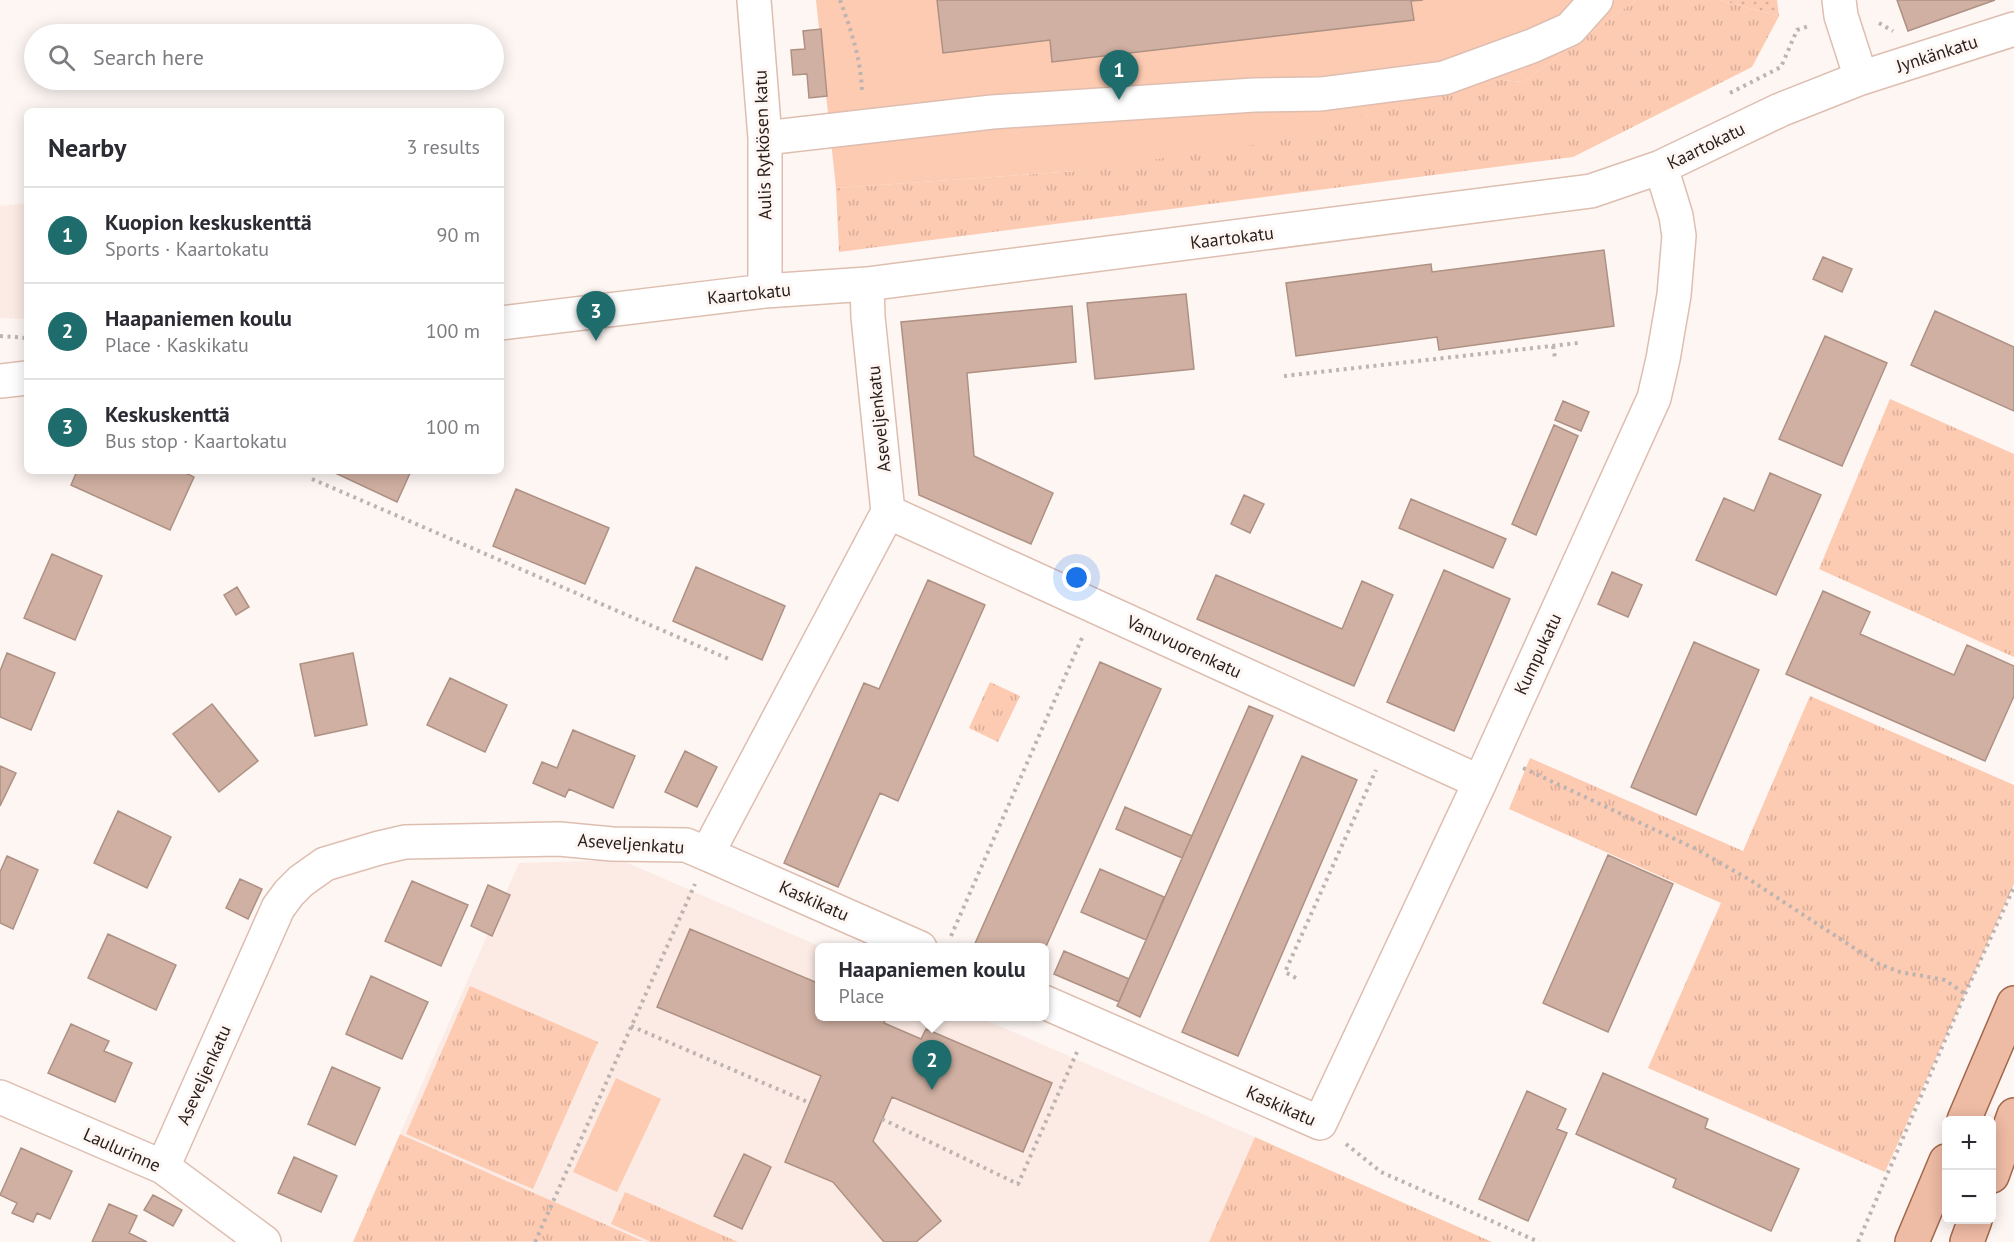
<!DOCTYPE html>
<meta charset="utf-8">
<style>
body{margin:0;font-family:"PT Sans",sans-serif;background:#f2f2f3;color:#2b2b33}
.controls{position:absolute;right:18px;bottom:18px;display:grid;overflow:hidden;border-radius:9px;box-shadow:0 3px 15px #0003}
.controls button{width:54px;height:54px;display:grid;place-items:center;padding:0;border:0;border-bottom:2px solid #e1e1e2;background:#fff;color:#2b2b33;font:30px sans-serif}
.you{position:absolute;left:1077px;top:578px;width:21px;height:21px;margin:-15px;border:4px solid #fff;border-radius:50%;background:#1a73e8;box-shadow:0 0 0 9px #1a73e833}
.badge{display:grid;place-items:center;width:39px;height:39px;border-radius:50%;background:#1f6c6c;color:#fff;font-size:20px;font-weight:700}
.pin{position:absolute;translate:-50% -50px;filter:drop-shadow(0 2px 3px #0008)}
.pin::after{content:'';position:absolute;top:32px;width:21px;height:18px;background:inherit;clip-path:polygon(0 0,100% 0,50% 100%)}
.popup{position:absolute;left:815px;top:943px;width:234px;height:78px;box-sizing:border-box;display:grid;place-content:center;border-radius:9px;background:#fff;filter:drop-shadow(0 2px 4px #0005);font-size:20px;white-space:nowrap;color:#7c7c81}
.popup b{font-size:22px;color:#2b2b33}
.popup::after{content:'';position:absolute;left:50%;top:100%;margin-left:-12px;border:12px solid transparent;border-top-color:#fff}
.list{margin:0;padding:0;list-style:none}
h2{display:flex;justify-content:space-between;align-items:center;height:78px;margin:0;padding:0 24px;font-size:26px}
h2 small{font-size:20px;font-weight:400;color:#7c7c81}
.list li{display:grid;grid-template-columns:39px 1fr auto;gap:18px;align-items:center;box-sizing:border-box;height:96px;padding:0 24px;border-top:2px solid #e1e1e2}
.list b{display:block;font-size:22px;white-space:nowrap}
.list p{margin:0;font-size:20px;white-space:nowrap;color:#7c7c81}
.list em{font-size:20px;font-style:normal;color:#7c7c81}
.icon{flex:none;width:33px;height:33px;fill:none;stroke:currentColor;stroke-width:2;stroke-linecap:round;stroke-linejoin:round}
.map{position:relative;flex:none;width:2014px;height:1242px;overflow:hidden}
.search{position:absolute;background:#fff;box-shadow:0 3px 15px #0003;left:24px;top:24px;width:480px;height:66px;display:flex;align-items:center;gap:15px;box-sizing:border-box;padding:0 21px;border-radius:33px;color:#7c7c81;font-size:22px}
.panel{position:absolute;background:#fff;box-shadow:0 3px 15px #0003;left:24px;top:108px;width:480px;height:366px;border-radius:9px}
.map>svg:first-child{display:block}
.built{fill:#fcebe4}
.grass{fill:url(#grass-dots)}
.park{fill:url(#park-tufts)}
.pitch{fill:#fdcab2}
.building{fill:#cfb0a2;stroke:#ae9183;stroke-width:1.5}
.lines{fill:none;stroke-linecap:round;stroke-linejoin:round}
.minor-casing{stroke:#debeb0;stroke-width:36}
.major-casing{stroke:#a1664b;stroke-width:36}
.path{stroke:#bdb4b1;stroke-width:4;stroke-dasharray:3 4.5;stroke-linecap:butt}
.minor{stroke:#fff;stroke-width:33}
.major{stroke:#eebba4;stroke-width:33}
.labels{text-anchor:middle;stroke-width:6;stroke-linejoin:round;paint-order:stroke}
.street-label{font-size:18px;fill:#291d18;stroke:#fdf6f3}
</style>
<div class="map">
<svg width="2014" height="1242" viewBox="0 0 2014 1242">
<defs>
<pattern id="grass-dots" width="8" height="8" patternUnits="userSpaceOnUse" patternTransform="scale(1.5)"><rect width="8" height="8" fill="#fdcab2"/><path d="M2 2h.1M6 6h.1" fill="none" stroke="#d9ad98" stroke-width="1.8" stroke-linecap="round"/></pattern>
<pattern id="park-tufts" width="24" height="20" patternUnits="userSpaceOnUse" patternTransform="scale(1.5)"><rect width="24" height="20" fill="#fdcab2"/><path d="M3 7l-1-3M5 7V3M7 7l1-3M15 17l-1-3M17 17v-4M19 17l1-3" fill="none" stroke="#d9ad98"/></pattern>
</defs>
<rect width="100%" height="100%" fill="#fdf6f3"/>
<path class="built" d="M27,203V319L0,318V206Z
M621,860L821,947L820,948V1016L979,1017L1255,1137L1209,1242H645L400,1134L519,863Z"/>
<path class="grass" d="M1719,0H1777L1779,16Z"/>
<path class="park" d="M1636,0H1719L1779,16L1752,67L1573,157L839,252L836,188L1077,171L1483,78L1523,82Z
M1890,399L2014,454V657L1819,569Z
M990,682L1020,696L998,742L969,728Z
M1810,696L2014,785V884L1885,1172L1648,1068L1721,903L1509,809L1530,758L1743,851Z
M470,986L598,1042L533,1189L406,1134Z
M400,1134L643,1241L353,1242Z
M1255,1137L1492,1242H1209Z
M625,1192L738,1242H651L611,1224Z"/>
<path class="pitch" d="M816,0H1636L1523,82L1482,78L1278,141L1077,171L836,188Z
M616,1078L661,1099L617,1192L573,1172Z"/>
<path class="building" d="M937,0H1423L1411,1L1414,20L1052,62L1050,40L943,53Z
M1897,0H1995L1908,31Z
M821,29L827,96L809,98L807,74L793,75L791,50L805,49L803,31Z
M1604,250L1614,326L1439,350L1437,337L1296,356L1286,283L1431,264L1432,272Z
M1823,257L1852,269L1842,292L1813,279Z
M1186,294L1194,369L1095,379L1087,303Z
M1072,306L1076,362L967,373L974,456L1053,493L1031,544L919,495L901,322Z
M1935,311L2014,347V411L1911,365Z
M1825,336L1887,363L1842,466L1779,439Z
M1563,401L1589,412L1581,431L1555,420Z
M1554,425L1578,436L1536,535L1512,524Z
M77,471H182L194,477L170,530L71,485Z
M331,471H411L397,502Z
M1770,473L1821,495L1776,595L1696,560L1724,498L1754,511Z
M516,489L609,528L585,584L493,546Z
M1244,495L1264,504L1250,533L1231,524Z
M1411,499L1506,539L1493,568L1399,528Z
M52,554L102,576L75,640L24,618Z
M696,567L785,606L762,660L673,621Z
M1444,570L1510,599L1454,731L1387,702Z
M1612,572L1642,585L1628,617L1598,604Z
M1216,575L1342,629L1362,581L1393,595L1354,686L1197,619Z
M928,580L985,605L898,801L880,793L838,887L784,863L864,683L879,689Z
M237,587L249,607L236,615L224,595Z
M1823,591L1870,612L1860,634L1954,675L1967,645L2014,666V696L1985,761L1786,674Z
M1694,642L1759,670L1696,815L1631,787Z
M7,653L55,673L31,730L0,717V671Z
M353,653L367,725L315,736L300,664Z
M1100,662L1161,689L1044,951V948H973Z
M450,678L507,705L485,752L427,725Z
M212,704L258,761L219,792L173,734Z
M1249,706L1273,716L1140,1017L1117,1006Z
M573,730L635,756L613,808L569,789L565,797L533,783L542,762L557,768Z
M685,751L717,767L697,807L665,792Z
M1302,756L1357,780L1238,1056L1182,1032Z
M0,766L16,773L0,806Z
M1125,807L1192,836L1182,858L1116,829Z
M118,811L171,837L147,888L94,863Z
M1608,855L1673,884L1608,1032L1543,1003Z
M7,856L38,870L13,929L0,923V872Z
M1100,869L1164,897L1146,940L1081,912Z
M240,879L262,889L248,919L226,908Z
M412,881L468,905L441,966L385,941Z
M488,885L510,895L492,936L471,926Z
M690,929L820,984V1016H887L884,1023L921,1039L926,1029L1052,1083L1023,1152L892,1097L873,1141L941,1221L916,1242H884L833,1182L785,1162L821,1076L657,1007Z
M108,934L176,965L156,1010L88,978Z
M1064,951L1129,979L1119,1002L1054,974Z
M371,976L428,1002L402,1059L346,1034Z
M71,1024L109,1041L104,1051L132,1063L115,1102L48,1073Z
M332,1067L380,1088L355,1145L308,1124Z
M1603,1073L1708,1119L1705,1128L1799,1169L1771,1231L1673,1187L1676,1179L1576,1134Z
M1527,1091L1566,1109L1557,1129L1567,1133L1528,1221L1479,1199Z
M21,1148L72,1171L50,1219L37,1213L33,1222L12,1213L17,1203L0,1195Z
M744,1154L771,1167L742,1229L714,1216Z
M294,1157L337,1176L321,1212L278,1193Z
M153,1195L182,1210L173,1226L144,1210Z
M109,1204L137,1216L129,1233L147,1242H92Z"/>
<g class="lines">
<g class="minor-casing">
<path id="minor" d="M754,0L765,138V291
M1839,0L1841,16L1861,78
M765,138L992,112L1254,95L1321,94L1444,78L1532,46L1570,29L1596,0
M501,323L765,291L867,284L1591,191L1661,167L1780,110L1861,78L2014,29
M0,381L27,378
M888,512L1480,782
M707,854L920,948
M1044,1002L1320,1123L1480,782L1654,398L1663,359L1674,295L1679,236L1676,216L1661,167
M0,1097L163,1167L264,1242
M163,1167L278,908L289,893L301,881L325,864L379,848L405,842L559,839L612,844L686,845L707,854L888,512L868,317L867,284"/>
</g>
<g class="major-casing">
<path id="major" d="M1964,1120L2014,1003
M1992,1176L2014,1115
M1912,1242L1946,1161
M1967,1242L1975,1220"/>
</g>
<path class="path" d="M840,0C851,30 861,59 862,92
M1879,23L1893,31
M1730,93L1781,67L1797,30L1809,26
M0,336L27,338
M1553,346L1555,358
M1284,376L1578,343
M312,479L731,660
M1523,768L1696,849L1750,880L1877,963L1900,972L1945,980L1965,994
M951,936L1082,638
M1296,978L1285,972L1376,770
M631,1026L810,1103
M882,1119L1018,1184L1077,1052
M1346,1144L1381,1172L1539,1242
M535,1242L695,884
M1858,1242L1965,994L2014,887"/>
<use href="#minor" class="minor"/>
<use href="#major" class="major"/>
</g>
<g class="labels">
<g class="street-label">
<text transform="translate(1937 54) rotate(-18)" y="6">Jynkänkatu</text>
<text transform="translate(763 145) rotate(-92)" y="6">Aulis Rytkösen katu</text>
<text transform="translate(1706 146) rotate(-26)" y="6">Kaartokatu</text>
<text transform="translate(1232 238) rotate(-7)" y="6">Kaartokatu</text>
<text transform="translate(749 294) rotate(-6)" y="6">Kaartokatu</text>
<text transform="translate(879 419) rotate(-96)" y="6">Aseveljenkatu</text>
<text transform="translate(1184 647) rotate(25)" y="6">Vanuvuorenkatu</text>
<text transform="translate(1538 654) rotate(-65)" y="6">Kumpukatu</text>
<text transform="translate(631 844) rotate(4)" y="6">Aseveljenkatu</text>
<text transform="translate(814 901) rotate(24)" y="6">Kaskikatu</text>
<text transform="translate(204 1075) rotate(-66)" y="6">Aseveljenkatu</text>
<text transform="translate(1281 1106) rotate(24)" y="6">Kaskikatu</text>
<text transform="translate(122 1150) rotate(24)" y="6">Laulurinne</text>
</g>
</g>
</svg>
<div class="controls">
<button>+</button>
<button>−</button>
</div>
<div class="you"></div>
<div class="pin badge" style="left:1119px;top:100px">1</div>
<div class="pin badge" style="left:932px;top:1090px">2</div>
<div class="popup"><b>Haapaniemen koulu</b>Place</div>
<div class="pin badge" style="left:596px;top:341px">3</div>
<div class="search"><svg class="icon" aria-label="search" viewBox="0 0 24 24"><circle cx="10" cy="10" r="6"/><path d="M15 15l6 6"/></svg>Search here</div>
<section class="panel">
<h2>Nearby<small>3 results</small></h2>
<ul class="list">
<li><span class="badge">1</span><div><b>Kuopion keskuskenttä</b><p>Sports · Kaartokatu</p></div><em>90 m</em></li>
<li><span class="badge">2</span><div><b>Haapaniemen koulu</b><p>Place · Kaskikatu</p></div><em>100 m</em></li>
<li><span class="badge">3</span><div><b>Keskuskenttä</b><p>Bus stop · Kaartokatu</p></div><em>100 m</em></li>
</ul>
</section>
</div>
